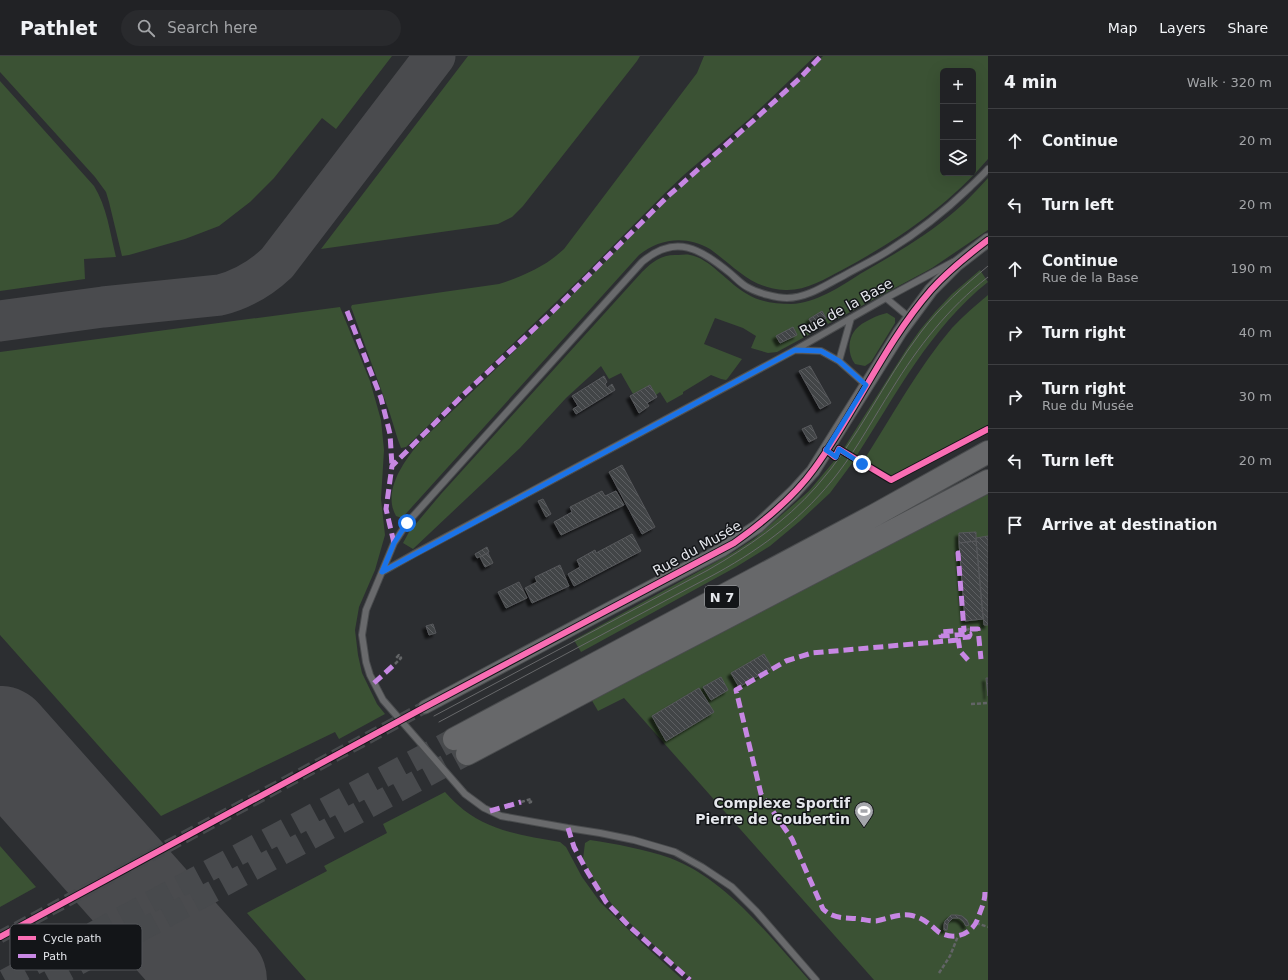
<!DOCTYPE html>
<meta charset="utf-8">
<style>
body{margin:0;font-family:"DejaVu Sans",sans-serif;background:#292a2d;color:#f1f3f6}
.controls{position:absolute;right:12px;top:12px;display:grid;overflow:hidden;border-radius:6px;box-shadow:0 4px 16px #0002}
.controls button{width:36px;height:36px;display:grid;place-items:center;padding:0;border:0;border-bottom:1px solid #3e3f42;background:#212225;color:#f1f3f6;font:20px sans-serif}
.stop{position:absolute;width:12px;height:12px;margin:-9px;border:3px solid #1a73e8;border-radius:50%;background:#fff}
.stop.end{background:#1a73e8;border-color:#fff;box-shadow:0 1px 4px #0008}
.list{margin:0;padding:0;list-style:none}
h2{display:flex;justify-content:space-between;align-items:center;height:52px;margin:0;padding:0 16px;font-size:17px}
h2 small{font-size:13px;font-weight:400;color:#a2a4a7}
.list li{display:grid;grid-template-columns:26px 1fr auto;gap:12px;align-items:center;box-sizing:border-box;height:64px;padding:0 16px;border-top:1px solid #3e3f42}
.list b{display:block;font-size:15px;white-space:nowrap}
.list p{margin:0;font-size:13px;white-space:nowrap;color:#a2a4a7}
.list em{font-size:13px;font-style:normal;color:#a2a4a7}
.icon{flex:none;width:22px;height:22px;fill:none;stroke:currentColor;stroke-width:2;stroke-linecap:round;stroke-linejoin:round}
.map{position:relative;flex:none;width:988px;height:924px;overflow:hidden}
header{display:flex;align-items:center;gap:24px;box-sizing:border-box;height:56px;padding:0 20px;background:#212225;border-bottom:1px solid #3e3f42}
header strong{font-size:19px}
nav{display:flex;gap:22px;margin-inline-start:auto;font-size:14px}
.search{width:280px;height:36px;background:#292a2d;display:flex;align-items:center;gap:10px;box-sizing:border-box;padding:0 14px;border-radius:22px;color:#a2a4a7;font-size:15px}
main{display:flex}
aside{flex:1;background:#212225}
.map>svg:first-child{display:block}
.grass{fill:#3b5234;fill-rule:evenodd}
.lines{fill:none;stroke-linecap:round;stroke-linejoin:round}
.taxiway{stroke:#4a4b4e;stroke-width:41}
.runway{stroke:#4a4b4e;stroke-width:104}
.building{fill:url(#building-back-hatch);stroke:#56585b;filter:url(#shadow)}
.street-tunnel{stroke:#484a4d;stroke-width:13;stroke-dasharray:13 6;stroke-linecap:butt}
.highway-tunnel{stroke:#484a4d;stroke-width:22;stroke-dasharray:22 11;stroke-linecap:butt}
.lane-casing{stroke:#4a4c4e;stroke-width:8}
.street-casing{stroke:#4a4c4e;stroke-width:15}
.highway-casing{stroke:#4a4c4e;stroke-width:24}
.path{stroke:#626466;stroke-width:2.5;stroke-dasharray:4 2;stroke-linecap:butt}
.lane{stroke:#696a6c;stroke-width:6}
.street{stroke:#696a6c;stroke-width:13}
.highway{stroke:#67686a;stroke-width:22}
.tram{stroke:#67686a;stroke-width:1}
.quiet{stroke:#c787e3;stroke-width:5;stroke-dasharray:10 5;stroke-linecap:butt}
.cycleway-casing{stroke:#131518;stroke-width:8}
.cycleway{stroke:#f96db3;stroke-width:6}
.route{stroke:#1a73e8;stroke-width:5}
.labels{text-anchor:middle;stroke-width:3;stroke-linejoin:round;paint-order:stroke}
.shield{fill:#131518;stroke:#a6a8ac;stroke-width:1}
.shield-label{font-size:13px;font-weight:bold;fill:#e5e7ec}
.street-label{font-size:14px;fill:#e5e7ec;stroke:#131518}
.poi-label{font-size:14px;font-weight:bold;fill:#e5e7ec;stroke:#131518;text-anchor:end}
.key{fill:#131518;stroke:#525458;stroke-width:1}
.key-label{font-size:11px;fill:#e5e7ec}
</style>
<header>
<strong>Pathlet</strong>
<div class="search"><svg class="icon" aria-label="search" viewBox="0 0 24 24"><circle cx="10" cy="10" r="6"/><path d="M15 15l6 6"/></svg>Search here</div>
<nav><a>Map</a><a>Layers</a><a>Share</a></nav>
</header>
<main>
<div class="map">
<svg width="988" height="924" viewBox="0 0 988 924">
<defs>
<pattern id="building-back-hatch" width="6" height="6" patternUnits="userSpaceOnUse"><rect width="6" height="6" fill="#424447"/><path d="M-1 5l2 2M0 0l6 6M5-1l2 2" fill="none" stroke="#5d5f62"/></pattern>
<filter id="shadow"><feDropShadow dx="-3.5" dy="3.5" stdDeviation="1" flood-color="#0009"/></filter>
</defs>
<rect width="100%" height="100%" fill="#2c2e31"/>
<path class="grass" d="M0,0H392L336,73L322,62L274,122L250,146L219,170L185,183L129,199L122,200L109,146L106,136L95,121L0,16Z
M468,0H640L637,5L523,150L512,161L498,168L321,193Z
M704,0H815L748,64L685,118L666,136L585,218L406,391L401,392L398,384L390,358L351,251L352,249L499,228C523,220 545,211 564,193L697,17Z
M823,0H988V103C948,150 896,185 842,214C825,223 805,235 785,234C752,233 735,211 710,193C687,179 659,182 639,199L402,462L396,460C382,435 404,405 420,386L551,260L672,139L698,115L759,62ZM943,15H973V117H943Z
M0,25L94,130C107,151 110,177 116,201L84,203L85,223L0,235Z
M988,122V174L932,212L828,268L825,263L813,270L812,277L777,296L768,297L751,292L756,280L743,272L715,262L704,288L742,303L728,322L726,324L721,323L711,319L683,336V338L667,347L660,336L656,339L650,329L633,338L621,317L609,323L601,310L566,342L520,392L413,493L403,487L409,476L441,438L642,216C653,205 662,198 678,199C682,199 686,198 690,199C708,201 730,229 747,238C760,246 776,248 791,248C816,247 840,231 860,218C893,199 925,181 954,156C966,146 977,134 988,122Z
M980,214L988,226C930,272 896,339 857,399L844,392L906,294L920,274L935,256L952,238Z
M988,239V369L891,420L864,404C892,360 918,312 952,272C963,260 976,249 988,239Z
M340,251L370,325L381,364L384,394L381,443L385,479L375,514L359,551L355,574L358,599L362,617L377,648L385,658L339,683L335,676L161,760L0,579V296Z
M887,257L895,262V267L871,306L865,310L855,308C847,298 848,282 856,273C862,266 878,259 887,257Z
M840,398L853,406L830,437L800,465L770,490L736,511L581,596L574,584L734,496L754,483L809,435Z
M988,438V924H874L624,642L598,655L591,643L822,523Z
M445,736C449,740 453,745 458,749C486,775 525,780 560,786L566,791L582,821L600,846L643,888L683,924H306L247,857L327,815L324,810L387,777L383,768Z
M590,784C616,788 644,793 670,802C726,823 770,881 809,924H692L620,858L602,836L594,824L583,803L585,787Z
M0,790L36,831L0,851Z"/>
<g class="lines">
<path class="taxiway" d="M0,265L103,251L220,239C243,233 260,223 277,207L435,0
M72,763L133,846L173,924"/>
<path class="runway" d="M0,682L215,924"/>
</g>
<path class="building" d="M822,255L826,262L813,270L809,263Z
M793,271L797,279L780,287L776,280Z
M810,310L831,347L820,353L799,315Z
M604,320L607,326L605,328L607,332L612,328L615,334L576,358L573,353L578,350L572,340Z
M650,329L657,341L647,347L649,350L639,357L630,340Z
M811,369L817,382L809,386L802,373Z
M622,409L655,471L642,478L609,416Z
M602,435L605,440L616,435L624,449L561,479L554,466L572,456L570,451Z
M543,443L551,458L546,461L538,445Z
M976,476V485L959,487V477Z
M632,478L641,495L574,530L568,518L580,511L577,504L595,494L596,497Z
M988,480V569H984L976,482Z
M976,485L983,563L965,565L959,487Z
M487,491L489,496L477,502L475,498Z
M488,497L493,507L485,511L480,501Z
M560,509L569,530L532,547L525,532L537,526L535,521Z
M519,526L527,542L506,552L498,536Z
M433,568L436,577L429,579L426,570Z
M764,598L772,612L739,631L731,617Z
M721,621L728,634L711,644L703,631Z
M986,622H988V640Z
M699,632L714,656L666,685L652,660Z
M951,859H957L962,860L967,864L969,869L966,870L963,865L959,862H953L948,867L947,874H944V869L945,865Z"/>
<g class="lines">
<path class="street-tunnel" d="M0,881L425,651"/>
<path class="highway-tunnel" d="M5,924L454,683
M49,924L467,698"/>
<g class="lane-casing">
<path id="lane" d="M886,242L910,262
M796,294L821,295L839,305L866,329
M839,305L851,262
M382,516L414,498L795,294L886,242L953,206
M816,924L756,855L732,831L702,811L675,796L634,784L600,777L568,772L501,760L484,752L465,738L383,644L370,619L366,606L362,579L366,554L394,487L407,467L642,206C676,177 700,193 730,217C736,222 742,229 749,232C758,237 777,242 787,242C808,242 827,228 845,219C859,211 874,204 888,195C917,177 944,156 969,132C975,126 982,120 988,113"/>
</g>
<g class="street-casing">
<path id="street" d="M425,651L607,554L722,494L758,470L794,436L813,415L900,276L931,234L957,208L988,184"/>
</g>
<g class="highway-casing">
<path id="highway" d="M454,683L875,459L988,396
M467,698L635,609L988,425"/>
</g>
<path class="path" d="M966,574L970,573
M395,608L401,602L399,599L396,602
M971,648L988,647
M521,746L531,743V746L528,747
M976,867L988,871
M939,917L950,900L958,880"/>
<use href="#lane" class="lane"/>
<use href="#street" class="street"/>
<use href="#highway" class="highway"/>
<path class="tram" d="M434,660L708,514C748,491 785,466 816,431C858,384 883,326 921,276C940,251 964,230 988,210
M439,666L717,517C764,491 805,460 838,417C858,391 874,361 892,333C918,291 948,252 988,221"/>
<path class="quiet" d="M347,255L381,342L390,378L392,410
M394,487L386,453L392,410L463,339L549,259L667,141L754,64L800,22L821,0
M960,497H958L964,574L941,576V580L970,578V579L969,581L958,582L960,595L968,604
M970,573H978L981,603
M958,584L812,597L786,605L736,634L761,738L792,783L823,853C835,864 845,861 860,863C866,864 870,865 876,865C888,863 895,858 909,859C918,860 926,865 933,871C936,874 939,877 943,878C957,884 973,877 978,862C981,853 985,846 985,836
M374,627L395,608
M490,755L521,746
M568,772L574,791L587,815L606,846L631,872L690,924"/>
<g class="cycleway-casing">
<path id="cycleway" d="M826,394L835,401L839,393L891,424L988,373
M0,881L425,651L734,487C762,467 794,441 814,413C856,356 884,288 931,234C948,215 968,199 988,184"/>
</g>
<use href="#cycleway" class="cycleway"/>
</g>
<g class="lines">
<path class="route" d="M407,467L394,487L382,516L795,294L821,295L839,305L866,329L826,394L836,401L839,393L862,408"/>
</g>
<defs>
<g id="stadium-pin" transform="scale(1)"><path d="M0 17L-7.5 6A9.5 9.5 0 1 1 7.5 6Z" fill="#a4a6ab" stroke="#131518"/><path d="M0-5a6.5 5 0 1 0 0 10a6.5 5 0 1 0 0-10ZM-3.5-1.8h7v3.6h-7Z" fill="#fff"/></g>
</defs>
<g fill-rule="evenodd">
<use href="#stadium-pin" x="864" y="755"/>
</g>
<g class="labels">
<rect class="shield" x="705" y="530" width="34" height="22" rx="3"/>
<g class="shield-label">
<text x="722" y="546">N 7</text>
</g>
<g class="street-label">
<text transform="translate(846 251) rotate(-29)" y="5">Rue de la Base</text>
<text transform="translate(697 492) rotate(-29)" y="5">Rue du Musée</text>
</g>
<g class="poi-label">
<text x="850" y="752">Complexe Sportif<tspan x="850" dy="16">Pierre de Coubertin</tspan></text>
</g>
</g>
<rect x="10" y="868" width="132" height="46" rx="6" class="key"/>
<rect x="18" y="880" width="18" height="4" fill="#f96db3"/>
<rect x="18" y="898" width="18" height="4" fill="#c787e3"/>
<g class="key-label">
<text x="43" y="886">Cycle path</text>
<text x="43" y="904">Path</text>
</g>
</svg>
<div class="controls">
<button>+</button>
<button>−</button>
<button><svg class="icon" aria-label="layers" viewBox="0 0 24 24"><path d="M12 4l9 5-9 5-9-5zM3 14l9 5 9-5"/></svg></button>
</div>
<div class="stop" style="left:407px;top:467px"></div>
<div class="stop end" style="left:862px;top:408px"></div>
</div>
<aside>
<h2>4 min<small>Walk · 320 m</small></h2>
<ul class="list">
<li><svg class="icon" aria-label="ahead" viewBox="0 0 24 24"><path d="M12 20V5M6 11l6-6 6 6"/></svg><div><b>Continue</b></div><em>20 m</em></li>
<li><svg class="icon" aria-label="left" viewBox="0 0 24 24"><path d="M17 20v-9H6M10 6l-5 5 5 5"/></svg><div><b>Turn left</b></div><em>20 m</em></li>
<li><svg class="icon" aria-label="ahead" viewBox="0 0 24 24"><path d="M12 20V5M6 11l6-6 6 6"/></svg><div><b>Continue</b><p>Rue de la Base</p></div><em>190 m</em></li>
<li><svg class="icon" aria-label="right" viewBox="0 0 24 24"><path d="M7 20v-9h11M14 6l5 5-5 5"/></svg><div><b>Turn right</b></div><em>40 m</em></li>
<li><svg class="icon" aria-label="right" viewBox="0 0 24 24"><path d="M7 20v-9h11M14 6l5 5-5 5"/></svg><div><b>Turn right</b><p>Rue du Musée</p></div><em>30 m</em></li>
<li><svg class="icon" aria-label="left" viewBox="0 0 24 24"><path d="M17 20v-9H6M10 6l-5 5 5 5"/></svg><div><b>Turn left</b></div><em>20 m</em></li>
<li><svg class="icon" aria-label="arrive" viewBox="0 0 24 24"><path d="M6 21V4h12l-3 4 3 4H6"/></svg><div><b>Arrive at destination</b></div></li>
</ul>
</aside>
</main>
